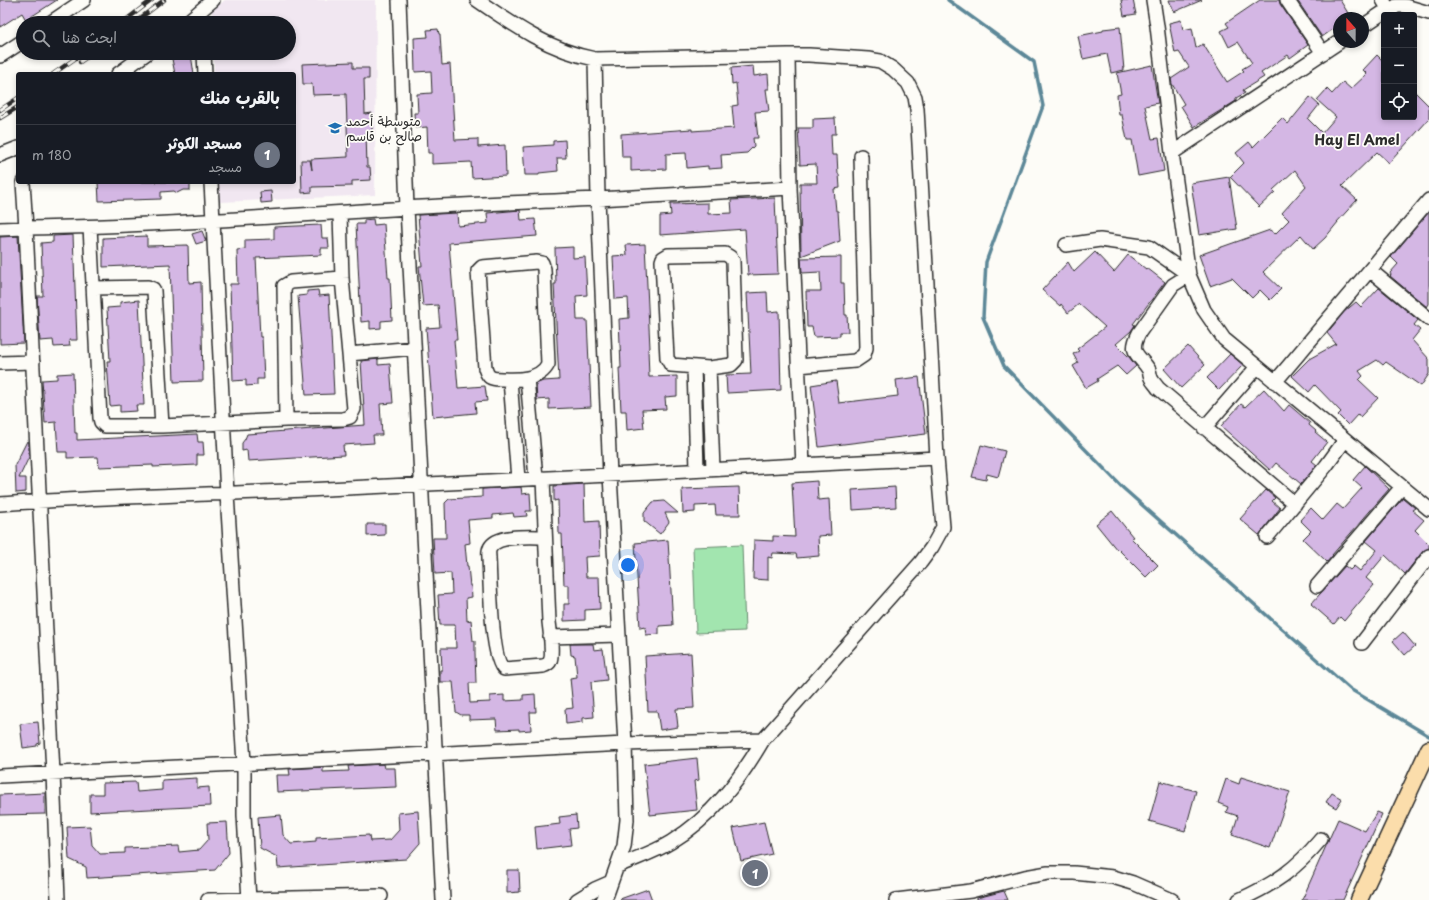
<!DOCTYPE html>
<html lang="ar">
<meta charset="utf-8">
<style>
body{margin:0;font-family:"Playpen Sans","Playpen Sans Arabic",sans-serif;background:#20242c;color:#f1f3f6;direction:rtl}
.controls{position:absolute;right:12px;top:12px;display:grid;overflow:hidden;border-radius:4px;box-shadow:0 2px 6px #0003}
.controls button{width:36px;height:36px;display:grid;place-items:center;padding:0;border:0;border-bottom:1px solid #363941;background:#171b24;color:#f1f3f6;font:20px sans-serif}
.compass{position:absolute;left:1333px;top:12px;width:36px;height:36px;border-radius:50%;background:#171b24;box-shadow:0 2px 6px #0003;rotate:339deg}
.you{position:absolute;left:628px;top:565px;width:14px;height:14px;margin:-10px;border:3px solid #fff;border-radius:50%;background:#1a73e8;box-shadow:0 0 0 6px #1a73e833}
.badge{display:grid;place-items:center;width:26px;height:26px;border-radius:50%;background:#1f6fb2;color:#fff;font-size:13px;font-weight:700}
.pin{position:absolute;translate:-50% -50%;border:2px solid #fff;box-shadow:0 1px 4px #0006}
.list{margin:0;padding:0;list-style:none}
h2{display:flex;justify-content:space-between;align-items:center;height:52px;margin:0;padding:0 16px;font-size:17px}
h2 small{font-size:13px;font-weight:400;color:#9ea1a6}
.list li{display:grid;grid-template-columns:26px 1fr auto;gap:12px;align-items:center;box-sizing:border-box;height:60px;padding:0 16px;border-top:1px solid #363941}
.list b{display:block;font-size:15px;white-space:nowrap}
.list p{margin:0;font-size:13px;white-space:nowrap;color:#9ea1a6}
.list em{font-size:13px;font-style:normal;color:#9ea1a6}
.icon{flex:none;width:22px;height:22px;fill:none;stroke:currentColor;stroke-width:2;stroke-linecap:round;stroke-linejoin:round}
.map{position:relative;flex:none;width:1429px;height:900px;overflow:hidden;direction:ltr}
.search{position:absolute;background:#171b24;box-shadow:0 2px 6px #0003;left:16px;top:16px;width:280px;height:44px;display:flex;align-items:center;gap:10px;box-sizing:border-box;padding:0 14px;border-radius:22px;color:#9ea1a6;font-size:15px}
.panel{position:absolute;background:#171b24;box-shadow:0 2px 6px #0003;left:16px;top:72px;width:280px;height:112px;border-radius:4px;direction:rtl}
.map>svg:first-child{display:block}
.built{fill:#f1e7f1}
.green{fill:#a2e5af;stroke:#66886d}
.lines{fill:none;stroke-linecap:round;stroke-linejoin:round}
.stream{stroke:#5d8898;stroke-width:3.5}
.building{fill:#d4b7e4;stroke:#2b2b2b}
.minor-casing{stroke:#2b2b2b;stroke-width:16}
.major-casing{stroke:#2b2b2b;stroke-width:19}
.minor{stroke:#fdfcf7;stroke-width:13}
.major{stroke:#fbddab;stroke-width:16}
.rail-casing{stroke:#2b2b2b;stroke-width:4.5}
.rail{stroke:#fdfcf7;stroke-width:3;stroke-dasharray:9;stroke-linecap:butt}
.labels{text-anchor:middle;stroke-width:3.5;stroke-linejoin:round;paint-order:stroke}
.poi-label{font-size:13px;fill:#2b2b2b;stroke:#fdfcf7;text-anchor:start}
.neighbourhood-label{font-size:14px;font-weight:bold;fill:#2b2b2b;stroke:#fdfcf7}
</style>
<div class="map">
<svg width="1429" height="900" viewBox="0 0 1429 900">
<rect width="100%" height="100%" fill="#fdfcf7"/>
<filter id="ink" filterUnits="userSpaceOnUse"><feTurbulence type="fractalNoise" baseFrequency=".025" numOctaves="2"/><feDisplacementMap in="SourceGraphic" scale="8" xChannelSelector="R" yChannelSelector="G"/><feConvolveMatrix kernelMatrix="1 2 1 2 8 2 1 2 1" color-interpolation-filters="sRGB"/></filter>
<g filter="url(#ink)">
<path class="built" d="M225,0H376L375,195L220,202L219,182H294V74H214V53H289V23H212V11Z"/>
<path class="green" d="M742,545L745,631L696,633L693,547Z"/>
<g class="lines">
<path class="stream" d="M948,0L1034,62L1043,106L986,262L983,317L1004,366L1123,488L1350,689L1429,736"/>
</g>
<path class="building" d="M0,0H57L26,20L22,13L0,27Z
M1121,0H1133L1136,14L1124,16Z
M1169,0H1202L1174,12Z
M1260,0H1279L1280,4L1308,45L1290,58L1288,55L1261,73L1264,77L1243,90L1245,93L1236,98V101L1194,127L1181,106L1184,104L1172,84L1171,79L1189,67L1179,52L1175,53L1169,23L1181,20L1183,30L1192,28L1196,48L1203,44L1227,82L1244,71L1242,69L1252,63L1238,42L1229,47L1221,31L1229,27L1226,23Z
M1297,0H1340L1351,18H1339V25L1322,37Z
M1120,27L1124,70L1111,73L1107,54L1083,59L1078,36L1103,31V29Z
M438,29L439,34H440L442,65L450,64L455,140L478,139V147L505,145L506,176L472,178L471,162L432,164V153H428L427,127L415,128L414,113H418L417,94L432,93L431,71L415,72L414,38L428,37L427,30Z
M191,55L194,74H175L172,59Z
M1377,55L1384,62V117H1414V91L1429,106V119L1389,163L1377,152L1342,186L1357,200L1337,222H1338L1325,238L1313,249L1301,235L1263,272L1281,289L1270,300L1260,290L1252,298L1232,278L1210,286L1199,255L1270,230L1275,234L1289,220L1282,213L1306,186L1295,170L1273,190L1275,192L1259,207L1230,177L1244,163L1236,153L1249,142L1253,147L1282,118L1288,124L1310,97L1319,105L1308,119L1322,133L1336,117L1317,100L1327,89L1332,94L1343,82L1351,89L1367,74L1363,70Z
M353,62V68H369V79H364L365,114L372,113V133H366L367,167H370L371,180L352,181V186L312,187V192L302,193L301,160H310L312,170L311,159L348,157L346,94L313,95L312,84H303L302,64Z
M1152,65L1158,103L1145,106L1152,139L1159,138L1164,171L1138,176L1132,140H1127L1122,115H1119L1117,95L1121,94L1117,73Z
M753,66L754,76L768,74L769,89H766L769,111L755,112L758,138H753L754,146L747,153L721,155L722,168L708,169V166L687,168L686,153L666,154V169L631,171V157H622L621,134L692,129V131L734,128L732,106L738,105L736,83L732,84L731,68Z
M835,118L836,134H831L832,155H837L838,174H839L840,188L834,189L836,211H838L840,241L801,256L800,183H817L816,164L800,165L798,128H813V119Z
M565,140L566,158H557L558,171L539,173V175H525L523,147L553,145V141Z
M1229,177L1237,229L1199,235L1191,183Z
M98,182H190V190H183L177,193L174,191L161,192V199L99,201Z
M271,191L272,202L261,203L260,192Z
M775,198L778,274L748,275L745,229L660,235V216L671,215L670,204L708,203V214L732,213L731,200Z
M520,210L521,220L535,219L537,236L449,243L457,340H454L458,388L485,386L487,401L475,402L476,413L433,417L426,328L440,327L438,305L423,306L419,266H422L418,215L457,213L458,226L488,223L487,213Z
M1429,212V304L1427,307L1390,276L1391,275L1390,273L1398,264L1391,257Z
M373,219L374,225L384,224L388,278H390L392,320L381,321V328L370,329V321L361,322L356,224H364V220Z
M321,225L322,238H328L329,248H321V255L256,258L260,337H262L264,379H257V385L246,386V380L233,381L230,284H238L237,250L245,249V240L274,239V227Z
M202,231L206,241L196,244L192,234Z
M73,235L77,340H69L70,346L54,347L53,340L40,341L37,296H43L41,243L53,242V236Z
M18,236L24,343L0,344V237Z
M147,236V246L188,245L189,283L201,282L203,381L174,382L170,264L103,267V238Z
M645,244L650,348L648,349L649,377L677,376V396L665,397L666,409L642,410L644,428L627,430L626,411H621L619,368H621L619,319L629,318L628,298L615,299L613,256L627,255L626,245Z
M573,247V258L585,257L587,295L576,296L577,320H587L591,407L549,409V399L537,400L536,384L543,381L559,380L554,284H556L555,248Z
M1095,252L1114,272L1128,255L1146,269L1147,268L1165,282L1133,324L1135,325L1131,331L1116,344L1129,357L1136,366L1126,375L1117,366L1097,379L1098,381L1086,388L1073,366L1078,363L1073,354L1079,351L1077,349L1105,327L1079,304L1068,313L1061,304L1060,306L1042,290L1068,262L1074,272Z
M841,257V283H844L845,315H847L848,332H840V336L814,337L812,327H807L806,291H821L820,272L802,273L801,258Z
M1379,288L1418,320L1414,325L1420,330L1412,340L1429,359V374L1421,386L1386,362L1383,365L1377,360L1359,371L1363,376L1359,380L1378,398L1360,417L1358,414L1348,425L1338,415L1341,412L1315,385L1309,392L1292,376L1309,359L1336,344L1327,333L1344,312L1356,302L1361,307Z
M318,290L319,296L329,295L334,394L306,395L298,296L307,295V291Z
M767,292L768,312L779,311L781,390L727,393L726,375L751,374L747,293Z
M139,300L144,405H136L137,411L120,412V405L110,406L107,361H110L107,308L120,307V302Z
M1188,346L1205,365L1181,388L1164,369Z
M1230,354L1243,365L1219,390L1207,378Z
M378,359V365L390,364L393,403L380,404L382,435H373L374,443L343,445L344,455L248,461L247,450L242,451V443L245,439L247,434L365,425L361,361Z
M73,373L75,433H77V440L197,434L198,442H203L204,455H197V465L153,467V465L99,467L98,457L67,458V452H58L56,422L45,423L42,380L57,379V374Z
M919,377L926,434L819,447L811,385L836,381L839,403L898,396L896,380Z
M1264,389L1284,411L1289,405L1310,423L1309,425L1316,431L1315,432L1327,442L1312,461L1317,465L1301,484L1276,463L1270,470L1221,426L1241,404L1245,407Z
M27,441L29,442V457L19,478H26V492L16,493L15,465Z
M981,445L1005,451L998,477L987,474L986,480L972,477Z
M1365,466L1389,489L1332,555H1333L1327,562L1303,539L1311,531L1300,520L1311,508L1323,520L1337,504L1343,509L1362,488L1353,480Z
M817,481L818,500L829,499L831,535L818,536L819,556L797,558L796,554L773,553L772,558L768,557V580L753,579L754,540L773,541V536L795,537L792,483Z
M584,484L585,522L599,521L600,556L585,557L586,577H599L600,609L585,610V620L564,621V604H569V585H564L562,534H559L558,500L554,501V486Z
M521,487L522,494L530,493L531,511H526L527,516L514,517L513,513L493,515V518L468,520L470,543L465,544L467,566H468L470,586H471L472,597L466,598L467,621L471,620L473,641H475V653L476,683H469L470,703L490,702V696L504,695V701L523,700V695L535,694L536,712H530L531,730L519,731V729L497,730L496,719L469,720V715H461L456,712L453,682H440V670H442L441,648H456L455,625H440L438,595L452,594L451,573L435,574L433,538H446L445,503L449,499L482,497V489Z
M739,487L740,515H716L715,505L695,506V512L683,513L682,489Z
M895,487L896,507L853,510L852,490Z
M1266,490L1275,498L1272,501L1280,508L1259,535L1240,519Z
M1403,498L1415,508L1412,510L1424,520L1415,530L1429,544V548L1423,551L1405,574L1385,555L1366,578L1374,585L1344,621L1340,617L1334,624L1311,604L1345,566L1350,570L1354,566L1360,571L1377,550L1366,541Z
M664,501L678,513H665L669,522L660,534L644,521V513L653,502Z
M1112,511L1133,537L1131,538L1158,565L1146,577L1118,549L1117,550L1096,524Z
M367,524H385V535L367,536Z
M668,540L673,625L659,626V634L646,635L645,627L640,628L635,543Z
M1403,632L1415,646L1405,655L1393,641Z
M570,644H593L594,650L603,649L607,680L591,682L594,717L583,718V722L566,724L565,709L573,708L570,678L577,677L575,656L571,655Z
M691,653L694,708L676,709L678,727L660,730L657,711H648L645,656Z
M38,722L40,743L37,744V746L23,748L20,724Z
M697,758L699,780L694,781L697,810L650,815L644,764Z
M383,764L384,768H395L396,787L277,792L276,775H290L289,769L323,767V772L349,771L348,766Z
M1241,777L1290,792L1270,848L1232,835L1238,816L1226,812L1228,807L1218,803L1226,779L1239,784Z
M197,778V788L209,787L210,806L90,812V794H103V783L136,782L137,792L162,790V780Z
M1160,781L1196,791L1185,831L1149,821Z
M45,793V814L0,815V795Z
M1332,793L1342,799L1336,808L1326,802Z
M418,811L420,843L406,859L278,868L277,857L260,848L258,817L281,815L283,835L291,844L316,842V838L369,835L370,841L390,840L399,830L398,813Z
M1377,812L1382,814L1343,900H1302L1338,819L1365,831Z
M576,815L577,828L569,829L571,845L537,849L535,827L560,824L559,817Z
M227,822L229,853L215,870L87,878L86,867L69,859L67,827L90,826L92,845L100,854L125,853V848L178,846L179,852L199,850L208,840L207,823Z
M764,822L772,854L741,861L733,828Z
M507,870H519L520,892L507,893Z
M648,889L652,900H620V899Z
M1004,891L1008,900H977V898Z"/>
<g class="lines">
<g class="minor-casing">
<path id="minor" d="M399,0L407,208L443,900
M477,0C513,25 551,51 595,59L788,55H809L868,59L880,61L893,69L908,83L915,97L917,109L937,458L943,527L932,547L921,562L763,740C739,781 712,817 671,842C655,852 636,858 618,866
M1153,0L1157,26L1172,153L1189,275L1204,310L1224,339L1429,509
M1287,0L1323,53
M1383,0L1390,12
M50,23L84,0
M186,23L213,0
M1363,26L1384,12H1390L1396,6H1405L1429,13
M204,53L205,74
M788,55L790,188L803,465
M0,56L23,41
M595,59L598,199L790,188
M118,74L147,53
M1172,153L1339,42
M0,155L18,148
M211,182L227,494L244,763V815L249,900
M90,227L100,418L101,422L105,426H162L286,420L343,419L350,417L354,409L342,278L340,214
M0,229L26,228L23,182
M1066,245L1100,240L1149,247L1189,275L1173,285L1139,333C1128,354 1139,354 1149,370C1150,373 1150,377 1152,380C1153,382 1156,385 1158,388L1295,504
M725,254L730,257L733,261L736,360L731,365L709,368L671,365L667,358L662,261L663,258L668,255Z
M537,262L542,263L544,269L548,364C540,380 518,380 502,379C498,379 493,379 490,377C487,375 486,371 485,368L478,271L482,267Z
M1370,270L1429,319
M94,288L148,287L153,289L154,291L162,426
M349,354L414,348
M0,363L33,362
M798,366L855,361L864,355L866,348L861,156
M694,367L697,470
M709,368L713,469
M527,378L536,478
M510,380L518,479
M1275,382L1429,200
M286,420L284,286L291,282L342,278
M1204,428L1257,367
M543,478C545,526 547,574 549,622C550,629 553,656 550,661C549,664 546,665 543,666L504,669C491,660 490,577 489,558C489,555 488,551 490,548C497,534 531,537 545,537
M0,504C102,496 204,495 306,490C516,480 727,469 937,458
M1267,537L1326,466L1345,440
M1317,586L1402,487
M550,637L619,635
M1362,643L1429,556
M0,776L625,744L763,740
M58,900L53,773L26,228C153,226 280,216 407,208C471,204 534,202 598,199L610,475L625,744L627,820L624,846L607,894L603,900
M208,900L381,896
M577,900L595,889L611,882
M896,900L971,891L1025,877L1048,873H1074L1113,877L1133,883L1172,900
M1239,900C1275,884 1296,869 1321,839"/>
</g>
<g class="major-casing">
<path id="major" d="M1359,900L1429,749"/>
</g>
<use href="#minor" class="minor"/>
<use href="#major" class="major"/>
<g class="rail-casing">
<path id="rail" d="M122,23L152,0
M134,23L164,0
M80,62L93,53
M53,74L83,53
M0,110L18,98
M0,118L18,107"/>
</g>
<use href="#rail" class="rail"/>
</g>
</g>
<defs>
<g id="school-bare" transform="scale(1.08)"><path d="M0-5L7-2L0 1L-7-2ZM-4 1L0 2.5L4 1V4Q0 6-4 4Z" fill="#1f6fb2" stroke="#fdfcf7" stroke-width="2.5" paint-order="stroke"/></g>
</defs>
<g fill-rule="evenodd">
<use href="#school-bare" x="335" y="128"/>
</g>
<g class="labels">
<g class="poi-label">
<text x="346" y="126">متوسطة أحمد<tspan x="346" dy="15">صالح بن قاسم</tspan></text>
</g>
<g class="neighbourhood-label">
<text x="1357" y="145">Hay El Amel</text>
</g>
</g>
</svg>
<div class="controls">
<button>+</button>
<button>−</button>
<button><svg class="icon" aria-label="locate" viewBox="0 0 24 24"><circle cx="12" cy="12" r="6"/><path d="M12 2v4M12 18v4M2 12h4M18 12h4"/></svg></button>
</div>
<svg class="compass" viewBox="-18 -18 36 36"><path d="M0-13l5 13h-10z" fill="#e53935"/><path d="M0 13l5-13h-10z" fill="#9ea1a6"/></svg>
<div class="you"></div>
<div class="pin badge" style="left:755px;top:873px;background:#6b7280">1</div>
<div class="search"><svg class="icon" aria-label="search" viewBox="0 0 24 24"><circle cx="10" cy="10" r="6"/><path d="M15 15l6 6"/></svg>ابحث هنا</div>
<section class="panel">
<h2>بالقرب منك<small></small></h2>
<ul class="list">
<li><span class="badge" style="background:#6b7280">1</span><div><b>مسجد الكوثر</b><p>مسجد</p></div><em>180 m</em></li>
</ul>
</section>
</div>
